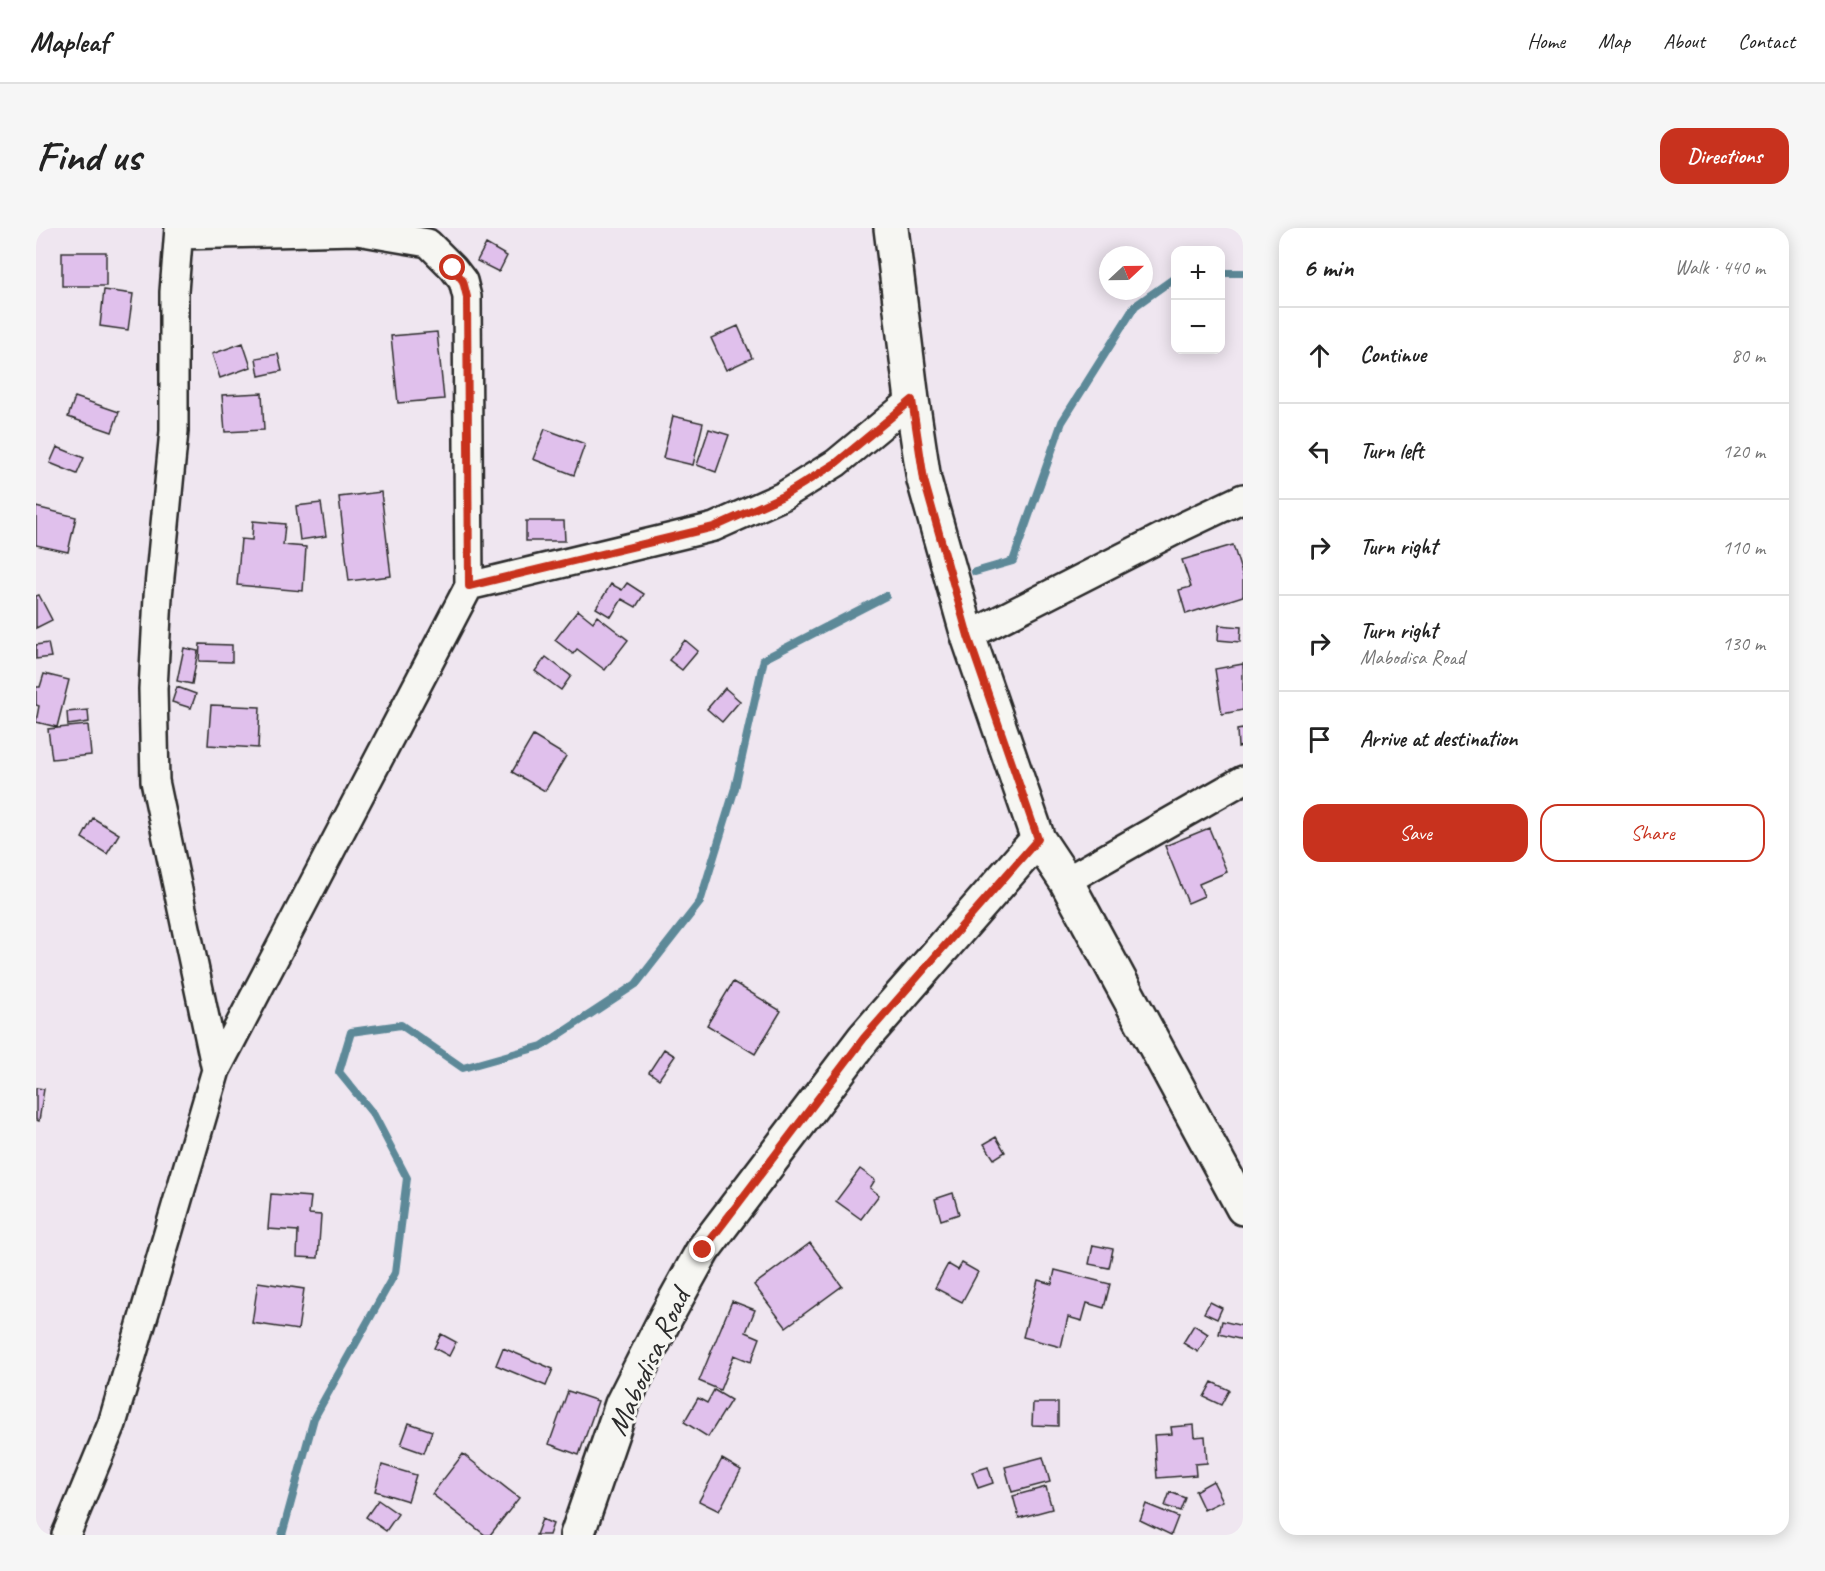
<!DOCTYPE html>
<meta charset="utf-8">
<style>
body{margin:0;font-family:Caveat,sans-serif;background:#f6f6f6;color:#222}
.controls{position:absolute;right:18px;top:18px;display:grid;overflow:hidden;border-radius:12px;box-shadow:0 3px 15px #0003}
.controls button{width:54px;height:54px;display:grid;place-items:center;padding:0;border:0;border-bottom:2px solid #e0e0e0;background:#fff;color:#222;font:30px sans-serif}
.compass{position:absolute;left:1063px;top:18px;width:54px;height:54px;border-radius:50%;background:#fff;box-shadow:0 3px 15px #0003;rotate:68deg}
.stop{position:absolute;width:18px;height:18px;margin:-14px;border:4px solid #c8321e;border-radius:50%;background:#fff}
.stop.end{background:#c8321e;border-color:#fff;box-shadow:0 2px 6px #0008}
.list{margin:0;padding:0;list-style:none}
h2{display:flex;justify-content:space-between;align-items:center;height:78px;margin:0;padding:0 24px;font-size:26px}
h2 small{font-size:20px;font-weight:400;color:#767676}
.list li{display:grid;grid-template-columns:39px 1fr auto;gap:18px;align-items:center;box-sizing:border-box;height:96px;padding:0 24px;border-top:2px solid #e0e0e0}
.list b{display:block;font-size:22px;white-space:nowrap}
.list p{margin:0;font-size:20px;white-space:nowrap;color:#767676}
.list em{font-size:20px;font-style:normal;color:#767676}
.actions{display:flex;gap:12px;padding:18px 24px}
.actions a{flex:1;padding:14px 0;border:2px solid #c8321e;border-radius:18px;text-align:center;font-size:21px;color:#c8321e}
.actions .main{background:#c8321e;color:#fff}
.icon{flex:none;width:33px;height:33px;fill:none;stroke:currentColor;stroke-width:2;stroke-linecap:round;stroke-linejoin:round}
.map{position:relative;flex:none;width:1207px;height:1307px;overflow:hidden;border-radius:18px}
header{display:flex;align-items:center;gap:36px;box-sizing:border-box;height:84px;padding:0 30px;background:#fff;border-bottom:2px solid #e0e0e0}
header strong{font-size:28px}
nav{display:flex;gap:33px;margin-inline-start:auto;font-size:21px}
.intro{display:flex;align-items:center;justify-content:space-between;box-sizing:border-box;height:144px;padding:0 36px}
h1{margin:0;font-size:42px}
.button{padding:15px 27px;border-radius:18px;background:#c8321e;color:#fff;font-size:21px;font-weight:700}
main{display:flex;gap:36px;padding:0 36px}
aside{flex:1;background:#fff;border-radius:18px;box-shadow:0 3px 15px #0003}
.map>svg:first-child{display:block}
.lines{fill:none;stroke-linecap:round;stroke-linejoin:round}
.stream{stroke:#5d8998;stroke-width:8}
.building{fill:#e0c0ec;stroke:#2b2b2b;stroke-width:1.5}
.minor-casing{stroke:#2b2b2b;stroke-width:32}
.tertiary-casing{stroke:#2b2b2b;stroke-width:38}
.minor{stroke:#f6f6f2;stroke-width:27}
.tertiary{stroke:#f6f6f2;stroke-width:33}
.route{stroke:#c8321e;stroke-width:8}
.labels{text-anchor:middle;stroke-width:6;stroke-linejoin:round;paint-order:stroke}
.street-label{font-size:30px;fill:#2b2b2b;stroke:#f6f6f2}
</style>
<header>
<strong>Mapleaf</strong>
<nav><a>Home</a><a>Map</a><a>About</a><a>Contact</a></nav>
</header>
<div class="intro"><h1>Find us</h1><a class="button">Directions</a></div>
<main>
<div class="map">
<svg width="1207" height="1307" viewBox="0 0 1207 1307">
<rect width="100%" height="100%" fill="#efe6f0"/>
<filter id="ink" filterUnits="userSpaceOnUse"><feTurbulence type="fractalNoise" baseFrequency=".0167" numOctaves="2"/><feDisplacementMap in="SourceGraphic" scale="12" xChannelSelector="R" yChannelSelector="G"/><feConvolveMatrix kernelMatrix="1 2 1 2 8 2 1 2 1" color-interpolation-filters="sRGB"/></filter>
<g filter="url(#ink)">
<g class="lines">
<path class="stream" d="M1184,45H1207
M939,344L977,333L1026,194L1099,78L1140,49
M246,1307L278,1190L359,1045L371,950L338,887L303,844L315,804L365,797L427,840L506,818L600,756L664,674L699,560L728,431L850,368"/>
</g>
<path class="building" d="M450,16L471,28L463,44L441,33Z
M26,24H70V58H26Z
M68,62L97,66L92,102L64,98Z
M702,98L716,130L690,142L675,110Z
M401,104L408,171L362,175L355,108Z
M207,115L215,139L184,150L176,126Z
M242,126L246,143L223,148L220,130Z
M226,165L228,202L189,204L186,167Z
M39,169L83,184L76,204L32,189Z
M637,188L667,195L657,237L627,230Z
M509,201L549,216L538,247L497,231Z
M673,201L693,207L680,244L661,237Z
M21,219L48,230L41,246L14,235Z
M345,264L355,348L313,353L303,269Z
M285,275L290,308L264,312L260,278Z
M0,279L40,289L32,324L0,317Z
M217,293L249,296L247,317L270,319L267,363L201,357L205,311L216,312Z
M490,293H528L529,313H490Z
M1197,317L1207,349V368L1150,386L1143,362L1155,359L1146,332Z
M591,355L608,366L600,379L586,371L575,389L560,380L575,356L586,362Z
M3,367L16,392L0,400V368Z
M542,382L557,394L561,388L592,412L569,442L541,421L537,426L519,412Z
M1183,397L1205,399L1204,414L1182,412Z
M649,412L662,423L646,442L633,432Z
M12,415L15,429L0,431V417Z
M164,416L196,417V434L163,433Z
M148,420L162,423L156,456L141,453Z
M510,429L535,448L525,462L499,443Z
M1207,436V482L1186,486L1179,441Z
M8,446L33,452L21,499L0,494L3,478L0,477V459H4Z
M141,459L160,466L155,480L136,474Z
M689,460L704,473L686,494L671,481Z
M175,477L224,479L222,520L172,517Z
M52,482L53,494L32,497L31,484Z
M52,497L55,527L16,531L12,501Z
M1207,501V518L1202,519L1201,502Z
M497,508L530,528L509,563L476,544Z
M57,590L83,606L71,626L46,610Z
M1173,600L1191,644L1163,656L1168,668L1152,675L1129,618Z
M697,754L745,783L719,826L671,797Z
M628,821L639,828L623,851L613,844Z
M0,860L8,861L3,893L0,892Z
M960,909L969,924L958,931L948,916Z
M824,941L839,952L834,960L843,967L825,991L800,973Z
M917,965L923,986L905,992L899,971Z
M235,966L275,969L273,986L285,987L282,1030L261,1029L262,1003L232,1001Z
M774,1015L806,1058L750,1099L718,1057Z
M1057,1017L1077,1021L1073,1040L1053,1036Z
M926,1035L942,1044L926,1074L899,1060L912,1036L922,1042Z
M1019,1042L1074,1056L1068,1080L1051,1075L1046,1093L1032,1089L1025,1119L987,1109L1002,1052L1016,1056Z
M222,1054L268,1061L262,1102L216,1095Z
M696,1073L719,1082L710,1104L724,1110L715,1134L698,1127L684,1162L663,1153Z
M1174,1074L1186,1080L1181,1091L1168,1085Z
M1186,1093L1207,1098V1112L1183,1106Z
M1158,1097L1172,1106L1162,1124L1147,1115Z
M405,1106L420,1114L413,1128L398,1120Z
M467,1120L517,1141L510,1158L460,1137Z
M1176,1154L1193,1162L1185,1177L1168,1169Z
M678,1162L695,1172L672,1209L648,1194L662,1170L671,1175Z
M532,1163L562,1173L543,1227L513,1216Z
M997,1175H1022V1198L996,1197Z
M373,1195L396,1203L388,1225L365,1217Z
M1158,1197L1159,1209L1169,1208L1171,1235L1159,1236L1160,1247L1121,1250L1118,1207L1136,1206L1135,1199Z
M427,1226L483,1270L454,1307H449L396,1266Z
M1007,1229L1014,1254L976,1264L969,1239Z
M686,1231L705,1242L683,1283L663,1273Z
M346,1237L380,1247L372,1273L339,1263Z
M952,1239L957,1255L942,1260L936,1244Z
M1177,1253L1187,1273L1168,1282L1159,1263Z
M1010,1259L1016,1281L983,1290L977,1268Z
M1134,1264L1149,1270L1144,1283L1129,1278Z
M342,1272L362,1286L350,1303L330,1289Z
M1110,1276L1142,1289L1135,1307L1104,1292Z
M506,1291L517,1296L513,1307H500Z"/>
<g class="lines">
<g class="minor-casing">
<path id="minor" d="M143,7L321,3L392,15L417,40L427,53L431,69L433,358
M932,408L1148,298L1207,270
M1030,653L1207,552
M180,842L433,358L678,299L747,268L800,235L876,172
M30,1307L76,1196L180,842L119,553L117,461L122,369L138,203V64L143,0"/>
</g>
<g class="tertiary-casing">
<path id="tertiary" d="M855,0L876,172L888,252L932,408L1002,611L1030,653L1207,980
M541,1307L586,1176L630,1089L667,1022L828,810L1002,611"/>
</g>
<use href="#minor" class="minor"/>
<use href="#tertiary" class="tertiary"/>
</g>
</g>
<g class="lines" filter="url(#ink)">
<path class="route" d="M417,40L427,53L431,69L433,358L678,299L747,268L800,235L876,172L888,252L932,408L1002,611L828,810L667,1022"/>
</g>
<g class="labels">
<g class="street-label">
<text transform="translate(612 1134) rotate(-65)" y="10">Mabodisa Road</text>
</g>
</g>
</svg>
<div class="controls">
<button>+</button>
<button>−</button>
</div>
<svg class="compass" viewBox="-18 -18 36 36"><path d="M0-13l5 13h-10z" fill="#e53935"/><path d="M0 13l5-13h-10z" fill="#767676"/></svg>
<div class="stop" style="left:417px;top:40px"></div>
<div class="stop end" style="left:667px;top:1022px"></div>
</div>
<aside>
<h2>6 min<small>Walk · 440 m</small></h2>
<ul class="list">
<li><svg class="icon" aria-label="ahead" viewBox="0 0 24 24"><path d="M12 20V5M6 11l6-6 6 6"/></svg><div><b>Continue</b></div><em>80 m</em></li>
<li><svg class="icon" aria-label="left" viewBox="0 0 24 24"><path d="M17 20v-9H6M10 6l-5 5 5 5"/></svg><div><b>Turn left</b></div><em>120 m</em></li>
<li><svg class="icon" aria-label="right" viewBox="0 0 24 24"><path d="M7 20v-9h11M14 6l5 5-5 5"/></svg><div><b>Turn right</b></div><em>110 m</em></li>
<li><svg class="icon" aria-label="right" viewBox="0 0 24 24"><path d="M7 20v-9h11M14 6l5 5-5 5"/></svg><div><b>Turn right</b><p>Mabodisa Road</p></div><em>130 m</em></li>
<li><svg class="icon" aria-label="arrive" viewBox="0 0 24 24"><path d="M6 21V4h12l-3 4 3 4H6"/></svg><div><b>Arrive at destination</b></div></li>
</ul>
<div class="actions"><a class="main">Save</a><a>Share</a></div>
</aside>
</main>
